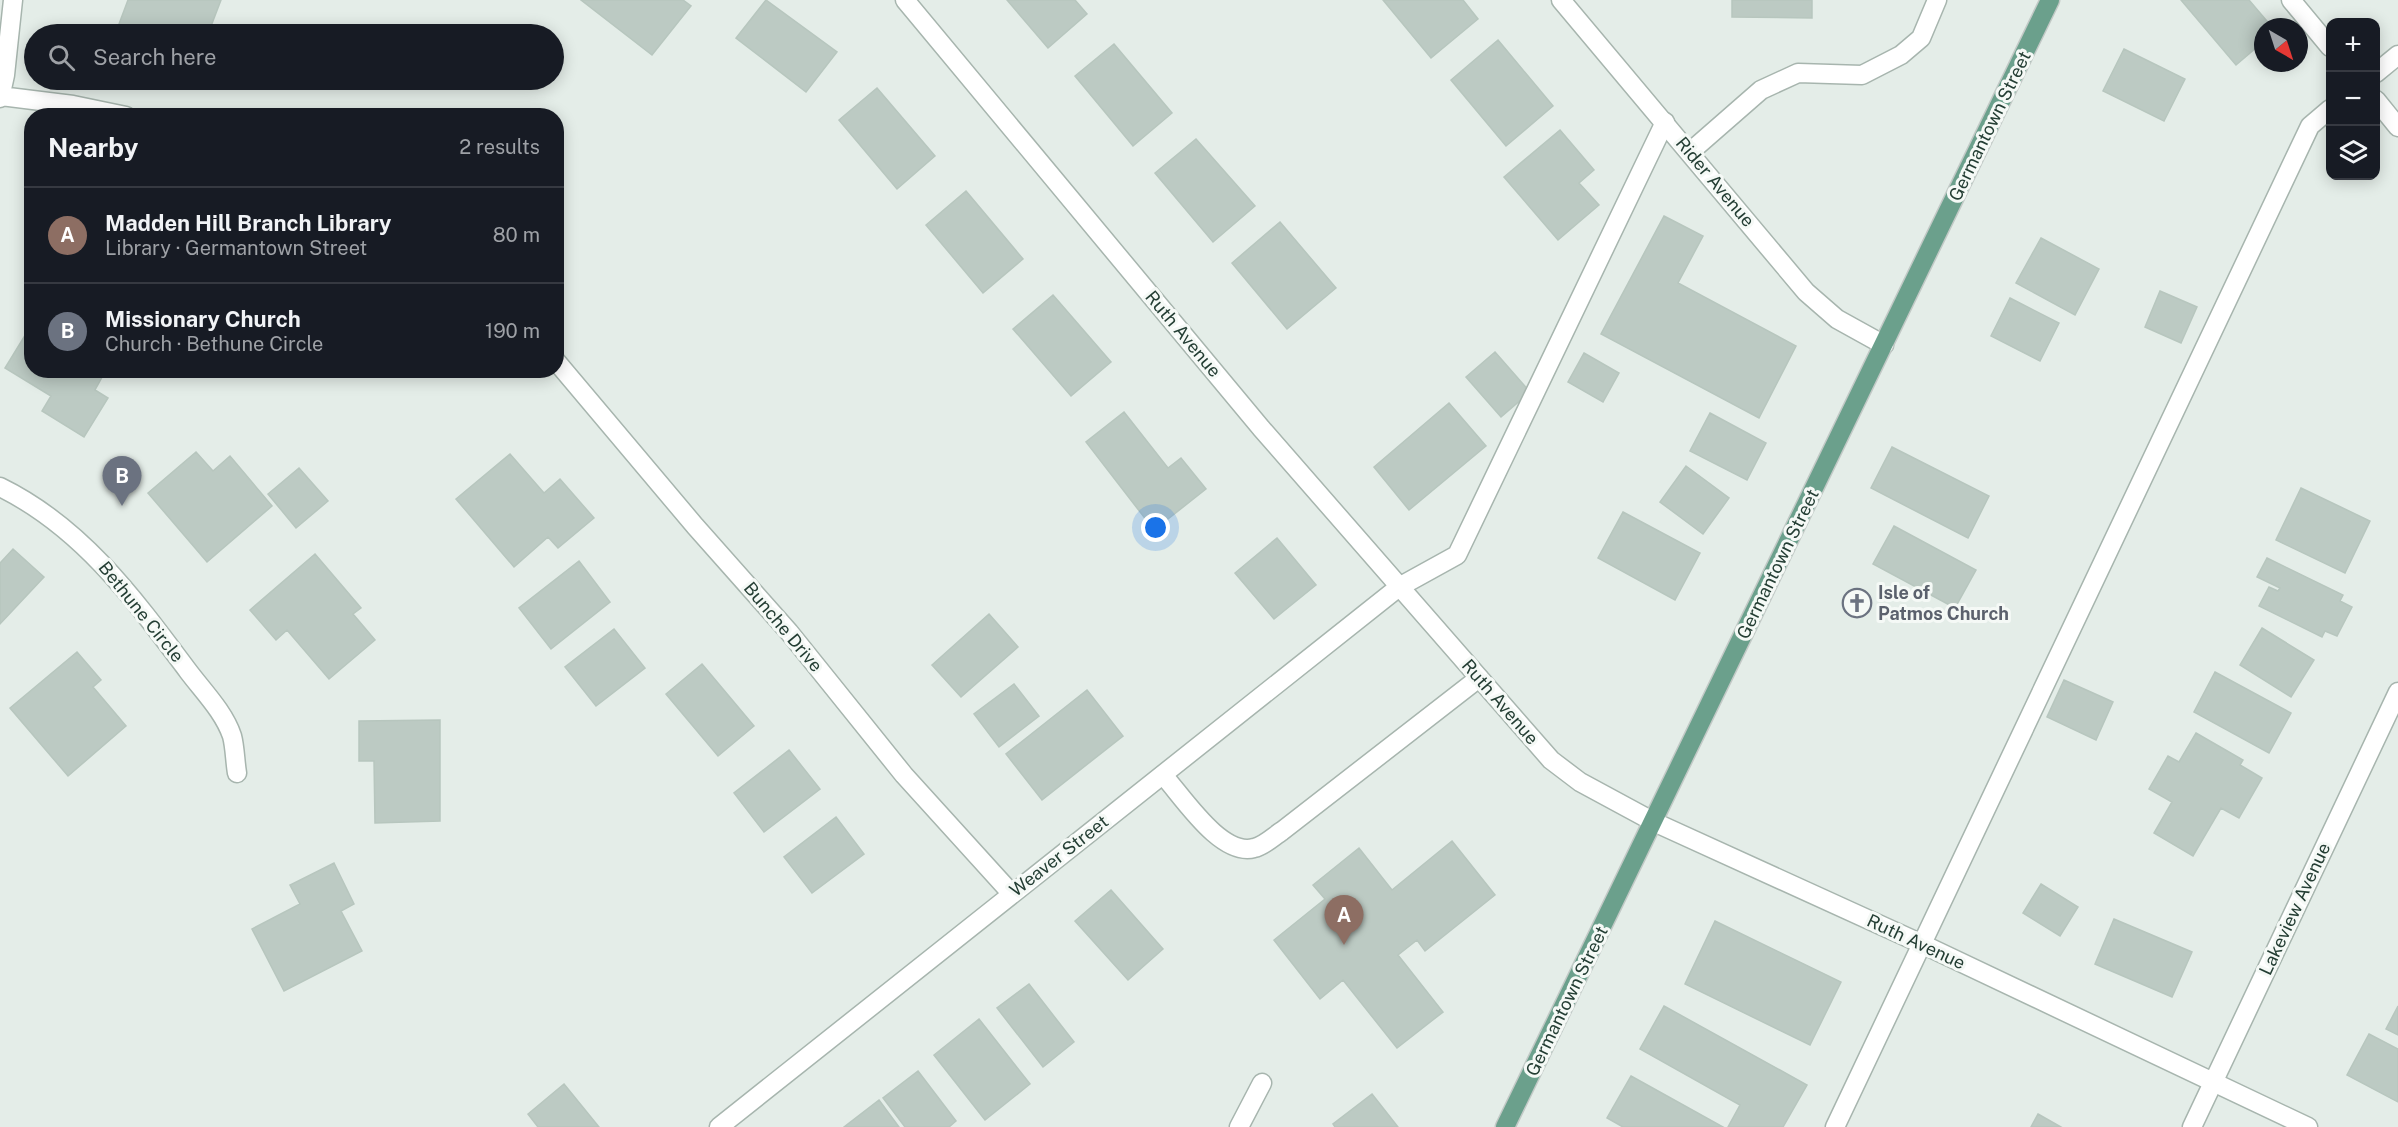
<!DOCTYPE html>
<meta charset="utf-8">
<style>
body{margin:0;font-family:"Public Sans",sans-serif;background:#20242c;color:#f1f3f6}
.controls{position:absolute;right:18px;top:18px;display:grid;overflow:hidden;border-radius:12px;box-shadow:0 3px 15px #0003}
.controls button{width:54px;height:54px;display:grid;place-items:center;padding:0;border:0;border-bottom:2px solid #363941;background:#171b24;color:#f1f3f6;font:30px sans-serif}
.compass{position:absolute;left:2254px;top:18px;width:54px;height:54px;border-radius:50%;background:#171b24;box-shadow:0 3px 15px #0003;rotate:141deg}
.you{position:absolute;left:1156px;top:528px;width:21px;height:21px;margin:-15px;border:4px solid #fff;border-radius:50%;background:#1a73e8;box-shadow:0 0 0 9px #1a73e833}
.badge{display:grid;place-items:center;width:39px;height:39px;border-radius:50%;background:#db2777;color:#fff;font-size:20px;font-weight:700}
.pin{position:absolute;translate:-50% -50px;filter:drop-shadow(0 2px 3px #0008)}
.pin::after{content:'';position:absolute;top:32px;width:21px;height:18px;background:inherit;clip-path:polygon(0 0,100% 0,50% 100%)}
.list{margin:0;padding:0;list-style:none}
h2{display:flex;justify-content:space-between;align-items:center;height:78px;margin:0;padding:0 24px;font-size:26px}
h2 small{font-size:20px;font-weight:400;color:#9ea1a6}
.list li{display:grid;grid-template-columns:39px 1fr auto;gap:18px;align-items:center;box-sizing:border-box;height:96px;padding:0 24px;border-top:2px solid #363941}
.list b{display:block;font-size:22px;white-space:nowrap}
.list p{margin:0;font-size:20px;white-space:nowrap;color:#9ea1a6}
.list em{font-size:20px;font-style:normal;color:#9ea1a6}
.icon{flex:none;width:33px;height:33px;fill:none;stroke:currentColor;stroke-width:2;stroke-linecap:round;stroke-linejoin:round}
.map{position:relative;flex:none;width:2398px;height:1127px;overflow:hidden}
.search{position:absolute;background:#171b24;box-shadow:0 3px 15px #0003;left:24px;top:24px;width:540px;height:66px;display:flex;align-items:center;gap:15px;box-sizing:border-box;padding:0 21px;border-radius:33px;color:#9ea1a6;font-size:22px}
.panel{position:absolute;background:#171b24;box-shadow:0 3px 15px #0003;left:24px;top:108px;width:540px;height:270px;border-radius:24px}
.map>svg:first-child{display:block}
.building{fill:#bccac3;stroke:#b7c6be;stroke-width:1.5}
.lines{fill:none;stroke-linecap:round;stroke-linejoin:round}
.service-casing{stroke:#a7b5ae;stroke-width:21}
.minor-casing{stroke:#a7b5ae;stroke-width:21}
.tertiary-casing{stroke:#a7b5ae;stroke-width:21}
.primary-casing{stroke:#c2c9c6;stroke-width:21}
.service{stroke:#fff;stroke-width:18}
.minor{stroke:#fff;stroke-width:18}
.tertiary{stroke:#fff;stroke-width:18}
.primary{stroke:#6ba08c;stroke-width:18}
.labels{text-anchor:middle;stroke-width:6;stroke-linejoin:round;paint-order:stroke}
.street-label{font-size:18px;fill:#243e34;stroke:#f5f9f6}
.worship-label{font-size:18px;font-weight:bold;fill:#5b616d;stroke:#f5f9f6;text-anchor:start}
</style>
<div class="map">
<svg width="2398" height="1127" viewBox="0 0 2398 1127">
<rect width="100%" height="100%" fill="#e4ede8"/>
<path class="building" d="M128,0H221L208,34H146L119,24Z
M581,0H683L691,6L652,55Z
M766,0L837,52L806,92L736,38Z
M1007,0H1075L1087,14L1048,48Z
M1383,0H1463L1478,19L1431,58Z
M1732,0H1812V18L1732,17Z
M2181,0H2249L2272,27H2263V42L2236,65Z
M1498,40L1553,106L1506,146L1451,80Z
M1114,44L1172,113L1133,146L1075,76Z
M2124,49L2185,79L2164,121L2103,91Z
M877,88L935,156L897,189L839,120Z
M1560,130L1594,170L1579,183L1599,205L1558,240L1504,177Z
M1196,139L1255,206L1213,242L1155,173Z
M966,191L1023,259L983,293L926,225Z
M1664,216L1703,236L1678,283L1796,346L1759,418L1601,334Z
M1280,222L1336,288L1287,329L1232,263Z
M2041,238L2099,269L2075,315L2016,283Z
M2160,291L2197,307L2181,343L2145,327Z
M1053,295L1111,362L1071,396L1013,329Z
M2010,298L2059,323L2040,361L1991,336Z
M32,324V370H106L95,390L108,398L84,437L42,411L51,396L5,368Z
M1495,352L1530,392L1501,417L1466,377Z
M1584,353L1619,373L1603,402L1568,382Z
M1449,403L1486,446L1409,510L1374,467Z
M1124,412L1168,468L1181,458L1206,489L1154,530L1086,442Z
M1710,413L1766,443L1747,480L1690,451Z
M1892,447L1989,496L1968,538L1871,488Z
M196,452L213,471L230,456L272,506L207,562L148,493Z
M510,454L544,493L560,479L594,518L558,548L548,537L514,567L456,499Z
M1686,466L1729,498L1703,534L1660,502Z
M299,468L328,501L296,528L268,494Z
M2301,488L2370,521L2345,573L2276,540Z
M1623,512L1700,553L1675,600L1598,558Z
M1894,526L1976,570L1955,608L1873,564Z
M1277,538L1316,585L1274,619L1235,573Z
M13,549L44,577L0,624V563Z
M315,554L361,608L353,614L375,640L329,679L287,630L276,640L250,610Z
M2267,558L2343,595L2340,601L2352,607L2337,636L2325,631L2322,637L2259,606L2269,587L2278,591L2280,588L2257,577Z
M579,561L610,602L551,649L519,608Z
M989,614L1018,647L961,697L932,665Z
M2262,628L2314,660L2291,697L2240,665Z
M614,629L645,668L596,706L565,667Z
M77,652L101,680L93,687L126,726L68,776L10,708Z
M702,664L754,726L718,756L666,694Z
M2215,672L2291,713L2269,753L2194,712Z
M2064,680L2113,702L2096,740L2047,717Z
M1014,684L1039,716L999,747L974,714Z
M1087,690L1123,736L1042,800L1006,754Z
M440,720V821L375,823L374,761H359V721Z
M2196,733L2243,760L2240,765L2262,778L2239,818L2221,808L2193,856L2154,833L2172,802L2149,789L2168,756L2179,762Z
M789,750L820,789L764,832L734,793Z
M836,817L864,854L812,893L784,857Z
M1452,841L1495,895L1425,951L1417,940L1398,955L1443,1012L1397,1048L1343,980L1320,999L1274,940L1325,899L1313,885L1359,848L1392,890Z
M334,863L354,904L341,911L362,951L284,991L252,929L300,904L290,885Z
M2041,884L2078,907L2060,936L2023,913Z
M1111,890L1163,949L1128,980L1075,921Z
M2114,919L2192,952L2172,997L2095,964Z
M1715,921L1841,982L1810,1045L1685,984Z
M1029,984L1074,1042L1043,1067L997,1008Z
M1664,1006L1807,1085L1783,1127H1728L1740,1105L1640,1049Z
M2398,1006V1035L2386,1029Z
M979,1019L1030,1084L985,1120L934,1055Z
M2369,1034L2398,1049V1102L2347,1075Z
M918,1071L956,1121L949,1127H905L883,1098Z
M1631,1076L1723,1127H1623L1607,1118Z
M564,1084L599,1127H538L528,1114Z
M1372,1094L1398,1127H1335L1333,1124Z
M879,1100L899,1127H844Z
M2038,1114L2061,1127H2031Z"/>
<g class="lines">
<g class="service-casing">
<path id="service" d="M2376,73L2398,55
M1690,152L1761,90L1798,73L1862,75L1901,55L1921,38L1937,0
M1399,587L1457,555L1665,122
M1163,775C1183,797 1221,857 1254,848C1264,846 1274,836 1282,831L1479,678
M1239,1127L1262,1083
M1835,1127L2310,126L2330,109"/>
</g>
<g class="minor-casing">
<path id="minor" d="M905,0L1261,428L1551,760L1580,782L1654,822L1922,944L2308,1127
M1561,0L1806,292L1837,319L1884,345
M0,96L73,105L126,116
M0,98L5,75L13,0
M556,361L695,526L789,632L904,775L1011,893
M0,487C82,527 135,600 188,671C203,691 224,712 232,736C235,747 235,761 237,773
M719,1127L1399,587"/>
</g>
<g class="tertiary-casing">
<path id="tertiary" d="M2291,0L2330,47
M2376,100L2398,127
M2192,1127L2398,692"/>
</g>
<g class="primary-casing">
<path id="primary" d="M1505,1127L2050,0"/>
</g>
<use href="#service" class="service"/>
<use href="#minor" class="minor"/>
<use href="#tertiary" class="tertiary"/>
<use href="#primary" class="primary"/>
</g>
<defs>
<g id="church-ring" transform="scale(1.5)"><circle r="9.5" fill="#f5f9f6" stroke="#6b7280" stroke-width="1.5"/><path d="M-1.2-6h2.4v3.5h3.3v2.4h-3.3V6h-2.4V-.1h-3.3v-2.4h3.3Z" fill="#6b7280"/></g>
</defs>
<g fill-rule="evenodd">
<use href="#church-ring" x="1857" y="603"/>
</g>
<g class="labels">
<g class="street-label">
<text transform="translate(1990 126) rotate(-64)" y="6">Germantown Street</text>
<text transform="translate(1715 182) rotate(50)" y="6">Rider Avenue</text>
<text transform="translate(1183 334) rotate(50)" y="6">Ruth Avenue</text>
<text transform="translate(1778 564) rotate(-64)" y="6">Germantown Street</text>
<text transform="translate(141 612) rotate(51)" y="6">Bethune Circle</text>
<text transform="translate(783 627) rotate(50)" y="6">Bunche Drive</text>
<text transform="translate(1500 702) rotate(49)" y="6">Ruth Avenue</text>
<text transform="translate(1059 856) rotate(-38)" y="6">Weaver Street</text>
<text transform="translate(2295 909) rotate(-65)" y="6">Lakeview Avenue</text>
<text transform="translate(1916 942) rotate(25)" y="6">Ruth Avenue</text>
<text transform="translate(1567 1001) rotate(-64)" y="6">Germantown Street</text>
</g>
<g class="worship-label">
<text x="1878" y="599">Isle of<tspan x="1878" dy="21">Patmos Church</tspan></text>
</g>
</g>
</svg>
<div class="controls">
<button>+</button>
<button>−</button>
<button><svg class="icon" aria-label="layers" viewBox="0 0 24 24"><path d="M12 4l9 5-9 5-9-5zM3 14l9 5 9-5"/></svg></button>
</div>
<svg class="compass" viewBox="-18 -18 36 36"><path d="M0-13l5 13h-10z" fill="#e53935"/><path d="M0 13l5-13h-10z" fill="#9ea1a6"/></svg>
<div class="you"></div>
<div class="pin badge" style="left:1344px;top:945px;background:#8d6e63">A</div>
<div class="pin badge" style="left:122px;top:506px;background:#6b7280">B</div>
<div class="search"><svg class="icon" aria-label="search" viewBox="0 0 24 24"><circle cx="10" cy="10" r="6"/><path d="M15 15l6 6"/></svg>Search here</div>
<section class="panel">
<h2>Nearby<small>2 results</small></h2>
<ul class="list">
<li><span class="badge" style="background:#8d6e63">A</span><div><b>Madden Hill Branch Library</b><p>Library · Germantown Street</p></div><em>80 m</em></li>
<li><span class="badge" style="background:#6b7280">B</span><div><b>Missionary Church</b><p>Church · Bethune Circle</p></div><em>190 m</em></li>
</ul>
</section>
</div>
